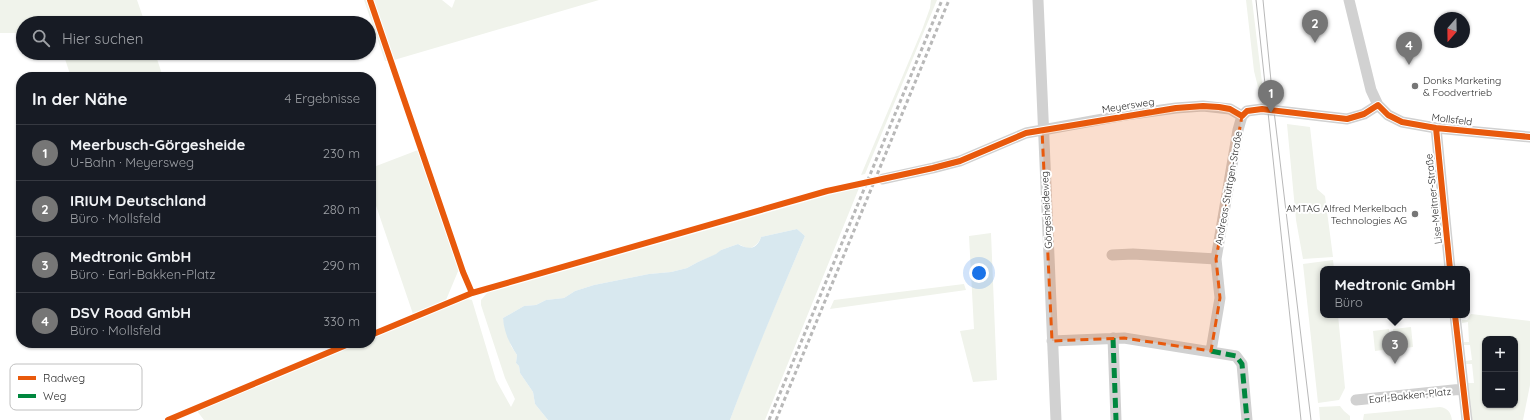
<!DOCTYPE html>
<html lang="de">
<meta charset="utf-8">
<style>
body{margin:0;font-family:Quicksand,sans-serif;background:#20242c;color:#f1f3f6}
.controls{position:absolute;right:12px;bottom:12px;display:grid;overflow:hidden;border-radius:8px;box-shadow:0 1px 3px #0004}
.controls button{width:36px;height:36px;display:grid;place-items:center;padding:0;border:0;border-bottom:1px solid #363941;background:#171b24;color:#f1f3f6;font:20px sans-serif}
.compass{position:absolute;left:1434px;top:12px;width:36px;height:36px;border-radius:50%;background:#171b24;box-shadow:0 1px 3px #0004;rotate:200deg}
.you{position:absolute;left:979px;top:273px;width:14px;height:14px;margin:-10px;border:3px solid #fff;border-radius:50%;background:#1a73e8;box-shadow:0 0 0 6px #1a73e833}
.badge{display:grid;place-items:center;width:26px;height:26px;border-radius:50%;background:#767676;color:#fff;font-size:13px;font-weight:700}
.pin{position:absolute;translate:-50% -33px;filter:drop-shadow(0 1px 2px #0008)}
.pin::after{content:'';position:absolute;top:21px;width:14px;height:12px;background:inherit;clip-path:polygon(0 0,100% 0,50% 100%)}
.popup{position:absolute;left:1320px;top:266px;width:150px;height:52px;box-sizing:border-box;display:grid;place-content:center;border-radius:8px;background:#171b24;filter:drop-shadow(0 1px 3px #0005);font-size:13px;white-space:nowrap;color:#9ea1a6}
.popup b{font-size:15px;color:#f1f3f6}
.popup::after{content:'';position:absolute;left:50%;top:100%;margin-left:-8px;border:8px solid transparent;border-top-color:#171b24}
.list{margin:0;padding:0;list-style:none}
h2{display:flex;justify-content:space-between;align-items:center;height:52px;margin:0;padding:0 16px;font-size:17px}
h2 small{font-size:13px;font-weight:400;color:#9ea1a6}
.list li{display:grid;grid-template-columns:26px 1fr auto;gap:12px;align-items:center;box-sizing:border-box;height:56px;padding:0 16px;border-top:1px solid #363941}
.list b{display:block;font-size:15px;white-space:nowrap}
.list p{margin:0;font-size:13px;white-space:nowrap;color:#9ea1a6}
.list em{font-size:13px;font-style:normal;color:#9ea1a6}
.icon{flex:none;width:22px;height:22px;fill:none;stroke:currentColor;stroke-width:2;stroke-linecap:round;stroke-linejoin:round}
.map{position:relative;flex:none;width:1530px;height:420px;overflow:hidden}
.search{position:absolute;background:#171b24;box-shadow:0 1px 3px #0004;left:16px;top:16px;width:360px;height:44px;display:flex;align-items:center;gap:10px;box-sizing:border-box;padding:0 14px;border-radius:22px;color:#9ea1a6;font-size:15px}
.panel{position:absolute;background:#171b24;box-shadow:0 1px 3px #0004;left:16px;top:72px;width:360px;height:276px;border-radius:16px}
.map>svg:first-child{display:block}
.green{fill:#f0f3eb;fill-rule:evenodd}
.water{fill:#d8e8ef}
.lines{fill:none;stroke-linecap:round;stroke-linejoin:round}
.street{stroke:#d1d1d1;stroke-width:11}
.tram{stroke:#b8b8b8;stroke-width:1}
.rail{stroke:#b8b8b8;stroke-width:3;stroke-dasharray:4 3;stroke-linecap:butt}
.quiet{stroke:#00873e;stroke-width:5;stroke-dasharray:10 5;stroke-linecap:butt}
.cycleway-casing{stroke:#fff;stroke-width:8}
.cycleway{stroke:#e8590c;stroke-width:6}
.marked{fill:#e8590c;fill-opacity:0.2;stroke:#e8590c;stroke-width:3;stroke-dasharray:8 5;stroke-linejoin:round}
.poi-dot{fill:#767676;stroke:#fff;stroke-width:1.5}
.labels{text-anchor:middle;stroke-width:4;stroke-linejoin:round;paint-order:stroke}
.poi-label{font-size:10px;fill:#2c2c2c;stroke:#fff;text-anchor:start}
.street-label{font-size:10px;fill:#2c2c2c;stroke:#fff}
.key{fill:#fff;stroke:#c0c0c0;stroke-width:1}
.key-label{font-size:11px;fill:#2c2c2c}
</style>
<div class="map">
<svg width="1530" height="420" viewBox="0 0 1530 420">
<rect width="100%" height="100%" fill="#fff"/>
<path class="green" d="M0,0H137L145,23H23V33H0Z
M364,0H442L452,8L455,0H599L394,60L385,61Z
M931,0H937L865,174L861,175L922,30L930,8Z
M1246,0H1252L1264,99H1261L1254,71Z
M63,53H155L163,77H71Z
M1287,124L1310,127L1317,189L1325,196L1333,257L1303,259L1296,220Z
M418,150L459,269L446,300L413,314L371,191V168Z
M859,188L765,420H730C752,358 779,297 805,236L797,229L761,237C759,243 755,246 749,249L738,244L721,250L717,254L698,262L687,268L671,272L649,274L594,285L575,291L564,298L546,300L536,305L524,306L503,318L511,346L517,355L516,363L519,366L520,373L533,392L535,404L548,420H204L197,411L359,343H371V338L460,300L466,299L472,300L496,380L511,407L515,399L505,378L481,305V300L487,293L829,195Z
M991,233L997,380L973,382L960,331L974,329L969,236Z
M1333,260L1334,269H1323V315H1338L1345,388L1339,400L1318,403L1303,264Z
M964,284L966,290L830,309L834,300Z
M1471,314L1530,321V385L1523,420H1472L1468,383H1474L1472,364H1466V361L1472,360L1470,345H1464V342H1469L1468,322L1462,323V320H1467ZM1485,339H1515V405H1485Z
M1411,327L1413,347L1395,349L1393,329Z
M1389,329L1391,349L1375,351L1373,331Z
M1340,406L1344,411L1350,416V420H1320L1319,407Z
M1440,407C1448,408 1451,413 1452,420H1363L1364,414Z"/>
<path class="water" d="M797,229L805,236C779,297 753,358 730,420H548L535,404L533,392L520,373L519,366L516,363L517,355C509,343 504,332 503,318L524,306L536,305L546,300L564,298L575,291L594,285L649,274L671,272L687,268L698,262L716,254L721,250L738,244C748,250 757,250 761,237Z"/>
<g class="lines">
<path class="street" d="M1038,0L1056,420
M1349,0L1371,90L1378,105L1388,115L1402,122L1436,128L1530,137
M1436,128L1450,269
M883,179L933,168L960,161L1026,133L1125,115L1176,108L1203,106L1230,109L1242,116L1247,111L1262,109L1347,119L1364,114L1378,105
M1112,255L1133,254L1216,259
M1455,315L1467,420
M1113,338L1116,420
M1052,341L1124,338L1236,356L1242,364L1247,420
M1211,351L1220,298L1216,259L1238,130L1242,116
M1356,400L1463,389"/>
<path class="tram" d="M1256,0L1301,420
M1263,0L1274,111L1311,420"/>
<path class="rail" d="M769,420L942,0
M776,420L949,0"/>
<path class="quiet" d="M1113,338L1116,420
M1211,351L1236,356L1242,364L1247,420"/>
<g class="cycleway-casing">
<path id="cycleway" d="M370,0L463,272L472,293
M1436,128L1450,269
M1455,315L1467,420
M371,335L472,293L827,191L933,168L960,161L1026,133L1176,108L1203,106L1219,107L1230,109L1242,116L1247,111L1262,109L1347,119L1364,114L1378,105L1388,115L1402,122L1436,128L1530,137
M168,420L351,343"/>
</g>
<use href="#cycleway" class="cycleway"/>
</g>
<path class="marked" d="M1203,106L1230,109L1242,116L1216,259L1220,298L1211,351L1124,338L1052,341L1042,130L1176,108Z"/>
<g class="poi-dot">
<circle cx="1415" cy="86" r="4"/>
<circle cx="1415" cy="214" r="4"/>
</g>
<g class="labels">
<g class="poi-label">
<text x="1423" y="84">Donks Marketing<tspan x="1423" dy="12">&amp; Foodvertrieb</tspan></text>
<text x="1407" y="212" text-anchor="end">AMTAG Alfred Merkelbach<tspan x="1407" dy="12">Technologies AG</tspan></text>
</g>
<g class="street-label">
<text transform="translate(1128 105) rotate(-9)" y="4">Meyersweg</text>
<text transform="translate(1452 119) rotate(7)" y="4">Mollsfeld</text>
<text transform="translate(1228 188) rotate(-80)" y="4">Andreas-Stüttgen-Straße</text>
<text transform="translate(1433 199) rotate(-96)" y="4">Lise-Meitner-Straße</text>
<text transform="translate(1046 210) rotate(-93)" y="4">Görgesheideweg</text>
<text transform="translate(1410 395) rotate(-6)" y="4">Earl-Bakken-Platz</text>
</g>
</g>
<rect x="10" y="364" width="132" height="46" rx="6" class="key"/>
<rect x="18" y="376" width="18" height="4" fill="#e8590c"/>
<rect x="18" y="394" width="18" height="4" fill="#00873e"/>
<g class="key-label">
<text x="43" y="382">Radweg</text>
<text x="43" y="400">Weg</text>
</g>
</svg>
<div class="controls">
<button>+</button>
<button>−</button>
</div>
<svg class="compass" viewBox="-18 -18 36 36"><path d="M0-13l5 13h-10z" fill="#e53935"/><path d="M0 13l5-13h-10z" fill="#9ea1a6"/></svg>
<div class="you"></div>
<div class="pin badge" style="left:1271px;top:113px">1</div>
<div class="pin badge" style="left:1315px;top:43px">2</div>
<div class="pin badge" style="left:1395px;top:364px">3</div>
<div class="popup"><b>Medtronic GmbH</b>Büro</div>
<div class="pin badge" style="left:1409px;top:65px">4</div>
<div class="search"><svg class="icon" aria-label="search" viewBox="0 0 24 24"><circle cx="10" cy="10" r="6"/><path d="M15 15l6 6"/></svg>Hier suchen</div>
<section class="panel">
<h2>In der Nähe<small>4 Ergebnisse</small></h2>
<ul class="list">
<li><span class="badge">1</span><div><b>Meerbusch-Görgesheide</b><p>U-Bahn · Meyersweg</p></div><em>230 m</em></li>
<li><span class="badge">2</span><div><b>IRIUM Deutschland</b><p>Büro · Mollsfeld</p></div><em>280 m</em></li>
<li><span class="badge">3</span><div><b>Medtronic GmbH</b><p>Büro · Earl-Bakken-Platz</p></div><em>290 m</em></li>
<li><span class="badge">4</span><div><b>DSV Road GmbH</b><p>Büro · Mollsfeld</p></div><em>330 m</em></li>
</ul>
</section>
</div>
